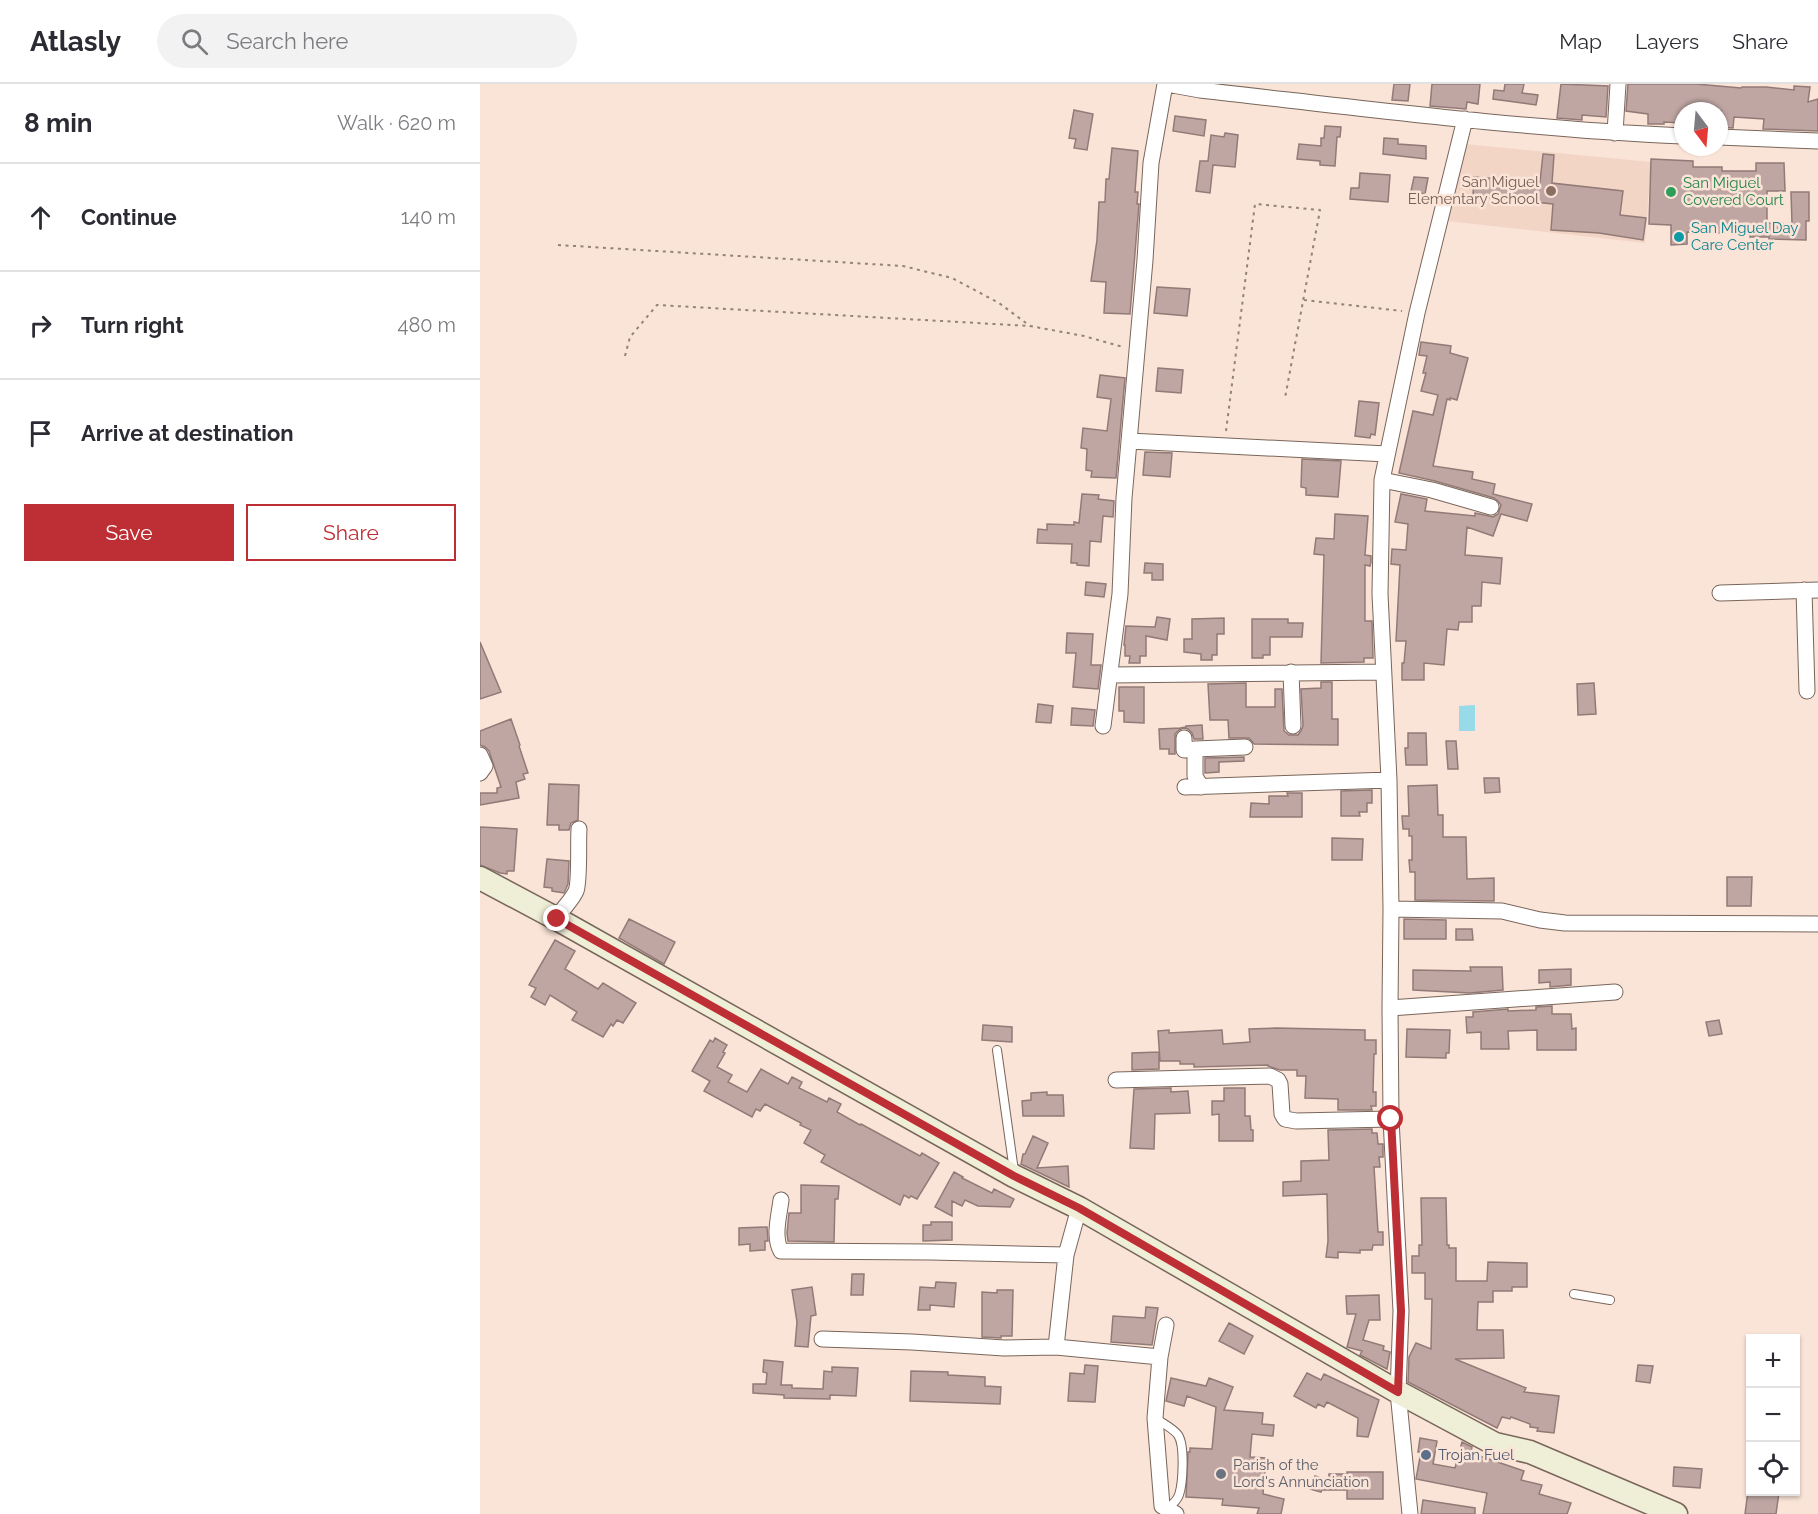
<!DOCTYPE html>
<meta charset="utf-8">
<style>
body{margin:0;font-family:Raleway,sans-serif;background:#f2f2f3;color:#2b2b33}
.controls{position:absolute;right:18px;bottom:18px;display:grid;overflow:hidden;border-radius:0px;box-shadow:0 2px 4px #0004}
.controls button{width:54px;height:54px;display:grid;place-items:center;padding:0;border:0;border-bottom:2px solid #e1e1e2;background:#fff;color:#2b2b33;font:30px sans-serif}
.compass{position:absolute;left:1194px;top:18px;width:54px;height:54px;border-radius:50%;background:#fff;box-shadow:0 2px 4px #0004;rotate:164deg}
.stop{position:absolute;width:18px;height:18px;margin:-14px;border:4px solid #be2e35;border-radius:50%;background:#fff}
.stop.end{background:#be2e35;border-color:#fff;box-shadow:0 2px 6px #0008}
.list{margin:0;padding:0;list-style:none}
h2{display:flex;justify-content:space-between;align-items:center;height:78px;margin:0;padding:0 24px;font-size:26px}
h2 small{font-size:20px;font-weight:400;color:#7c7c81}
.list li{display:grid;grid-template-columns:39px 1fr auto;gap:18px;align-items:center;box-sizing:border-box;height:108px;padding:0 24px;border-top:2px solid #e1e1e2}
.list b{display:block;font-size:22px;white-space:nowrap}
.list em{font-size:20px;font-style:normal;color:#7c7c81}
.actions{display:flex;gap:12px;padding:18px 24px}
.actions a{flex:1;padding:14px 0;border:2px solid #be2e35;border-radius:0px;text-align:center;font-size:21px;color:#be2e35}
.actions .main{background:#be2e35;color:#fff}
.icon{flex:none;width:33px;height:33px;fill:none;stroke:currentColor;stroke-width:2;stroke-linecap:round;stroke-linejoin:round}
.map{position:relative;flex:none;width:1338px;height:1430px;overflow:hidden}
header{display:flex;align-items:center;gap:36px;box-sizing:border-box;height:84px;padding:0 30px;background:#fff;border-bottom:2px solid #e1e1e2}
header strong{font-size:28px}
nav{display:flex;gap:33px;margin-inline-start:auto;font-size:21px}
.search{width:420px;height:54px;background:#f2f2f3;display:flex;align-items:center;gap:15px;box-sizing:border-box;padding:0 21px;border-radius:33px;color:#7c7c81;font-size:22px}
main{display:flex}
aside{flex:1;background:#fff}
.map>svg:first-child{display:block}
.built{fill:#f3d5c5}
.water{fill:#99dae9}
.building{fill:#bfa6a3;stroke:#927a77;stroke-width:1.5}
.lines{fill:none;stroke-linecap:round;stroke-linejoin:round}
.service-casing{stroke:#79665b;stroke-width:10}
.minor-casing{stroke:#79665b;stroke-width:17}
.secondary-casing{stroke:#79665b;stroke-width:25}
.path{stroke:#92837a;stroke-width:2;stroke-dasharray:3 4.5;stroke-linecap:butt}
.service{stroke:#fff;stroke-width:8}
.minor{stroke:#fff;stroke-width:15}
.secondary{stroke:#efeed6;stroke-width:22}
.route{stroke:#be2e35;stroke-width:8}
.education-dot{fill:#8d6e63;stroke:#fae3d7;stroke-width:2}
.leisure-dot{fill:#2e9e5b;stroke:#fae3d7;stroke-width:2}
.culture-dot{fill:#0f9aa8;stroke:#fae3d7;stroke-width:2}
.service-dot{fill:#5c6f8a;stroke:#fae3d7;stroke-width:2}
.worship-dot{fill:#6b7280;stroke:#fae3d7;stroke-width:2}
.labels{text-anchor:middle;stroke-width:5;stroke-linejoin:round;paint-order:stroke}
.education-label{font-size:15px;fill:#785e54;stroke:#fae3d7;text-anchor:end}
.leisure-label{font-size:15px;fill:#27864d;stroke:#fae3d7;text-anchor:start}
.culture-label{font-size:15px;fill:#0d838f;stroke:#fae3d7;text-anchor:start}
.service-label{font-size:15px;fill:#4e5e75;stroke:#fae3d7;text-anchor:start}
.worship-label{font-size:15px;fill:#5b616d;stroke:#fae3d7;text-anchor:start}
</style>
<header>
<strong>Atlasly</strong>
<div class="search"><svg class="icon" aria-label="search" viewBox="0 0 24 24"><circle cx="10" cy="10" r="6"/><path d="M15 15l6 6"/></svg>Search here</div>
<nav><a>Map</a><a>Layers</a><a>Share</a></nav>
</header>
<main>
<aside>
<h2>8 min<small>Walk · 620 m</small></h2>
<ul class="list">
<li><svg class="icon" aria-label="ahead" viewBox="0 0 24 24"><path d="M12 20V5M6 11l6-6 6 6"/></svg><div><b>Continue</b></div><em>140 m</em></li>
<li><svg class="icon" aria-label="right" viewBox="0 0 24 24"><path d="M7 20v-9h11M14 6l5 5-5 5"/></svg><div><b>Turn right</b></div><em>480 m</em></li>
<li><svg class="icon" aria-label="arrive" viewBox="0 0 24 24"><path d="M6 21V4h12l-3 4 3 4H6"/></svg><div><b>Arrive at destination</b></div></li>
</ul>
<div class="actions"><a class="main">Save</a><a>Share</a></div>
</aside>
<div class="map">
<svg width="1338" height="1430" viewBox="0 0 1338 1430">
<rect width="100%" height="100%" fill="#fae3d7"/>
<path class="built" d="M985,60L1171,78L1165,159L967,137Z"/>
<path class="water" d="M995,621V647H979V622Z"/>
<path class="building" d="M914,0H930L928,17L912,16Z
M952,0H1000L998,20L987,18L986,25L950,22Z
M1025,0H1044L1042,9L1058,11L1056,21L1013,15L1014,6L1024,7Z
M1081,0L1128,2L1126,33L1102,31V36L1077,34Z
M1148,0H1216L1261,4L1262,3H1286L1314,6V2L1330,3L1328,18L1338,15V47L1283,45L1284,35L1254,33L1253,44L1239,43L1241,27H1203V39L1184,38V40H1168V30L1146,27Z
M594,26L613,30L607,66L594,64L596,55L589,54Z
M695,32L726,36L724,52L693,47Z
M845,42L861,43L860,53H857L855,82L840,81V77L817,75L819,60L841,62V54H844Z
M745,49L758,51L755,83L733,81L730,109L716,107L720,77H728L731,51L744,53Z
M904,54L918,55V60L946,62V75L903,70Z
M632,64L658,67L655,108H658L657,120H659L650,230L624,229L626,198L611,197L617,156L619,118H625L626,95H629Z
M1063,70L1074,71L1072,99L1143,107L1140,131L1166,134L1163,156L1119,149L1071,146L1073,120L993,112L994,93L1060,98Z
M1171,75L1213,77V83H1242V87H1276V79H1304L1305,107H1287V139L1312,140L1311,108H1329V137H1326V156L1289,155V153H1270V143H1240V149L1207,148V160L1191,161V141L1169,140Z
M880,89L910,91L908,118L870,115L871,104H879Z
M934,93L948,94L945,110L931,107Z
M677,203L710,205L707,232L674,229Z
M941,258L971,262L970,269L988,274L977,316L970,314V316L967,315L953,382L993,388L992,395L1015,400L1013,410L1052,420L1047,437L1021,430L1013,452L987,443L985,471L1022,474L1020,500L1002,498L1001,522H992V538H979L978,546L967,545L964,581L944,579V596H922V579H924L926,557H916L920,481L911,480L912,465L926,466L928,440L915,438L921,410L947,415L945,427L995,432V429L1013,433L1018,430L1021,421L1018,417L1014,414L955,397L919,389L933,327L953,331L958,311L941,307L946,289H943L947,272L939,271Z
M678,284L703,286L701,309L676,307Z
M620,291L645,294L636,394L611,393L612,387L606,386L607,365L601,364L603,344L627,347L631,315L617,313Z
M879,317L899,319L895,351L891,350L890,354L875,352Z
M665,368L692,369L690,393L663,391Z
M822,375L861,377L858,413L826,411V404L821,403Z
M602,410L619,411L618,415L634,417L633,433L623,432L621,458L610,457L609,482L597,481V479H591L592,460L557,459L558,445L567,446V440L594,441V438L599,439Z
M855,430L888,432L885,471L891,472V478L890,482L885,481V537H892L893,574H884V578L841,579L844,471L834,470L836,454L854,455Z
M665,479L683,480V496H672V489H664Z
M606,498L626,500L624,513L605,511Z
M677,533L690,535L687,556L666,552V572H660V579H649L650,572H645V561H644L646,542L675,543Z
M744,534V550H737V571H732V576H721V570L704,568V555H712V535Z
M772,535H808V539H823L822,553H790V571H783V574H772Z
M587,549L613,550L611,581H621L618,605L593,603L596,569H586Z
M0,558L21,608L0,615Z
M841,598H852V635H858V661L774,660L769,654H749L748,636H730L728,600L766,599V623H795V605H802L804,647L809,651H818L821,647L823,642L821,605L841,604Z
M1114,599L1116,630L1098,631L1097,600Z
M639,603H664V639L644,638V627H639Z
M558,620L573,622L571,639L556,638Z
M592,624L615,626L613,642L591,641Z
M31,635L40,661L39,662L48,689L43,690L45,695L36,698L39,714L0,721V709H17V704L21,703L9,667L5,663L0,661V647Z
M722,641L723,655H714L712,649L708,645L703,644L699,646L695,650V670H689V665H680L679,645L700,644L706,643V642Z
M928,649H946L947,681H926L925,664H928Z
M966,657H976L978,685H968Z
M764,673V677L739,678V688L725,689V674Z
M1004,694H1019L1020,708L1005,709Z
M69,700L99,701L98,736L91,739L89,746H79V741H67Z
M957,701L958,731H963V753H986L987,795L1014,794V817L935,816V788H930L929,776H932V752H929V745H923L922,732H929L928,702Z
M892,706V719H887V728H879L880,732H861V707Z
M807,709H822V733H770L771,719L789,720V712H808Z
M0,743L37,745L34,787H27V790L20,789L0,781Z
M852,754L883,755L882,776H852Z
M67,775L89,777L88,800L84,809L72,807V804L64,803Z
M1247,793H1272L1271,822H1247Z
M149,835L195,858L184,880L139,854Z
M924,835L966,836V855H924Z
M976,845H992L993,856H976Z
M75,856L95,867L85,885L118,905L123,899L156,919L143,939L137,936L133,942L131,940L123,953L92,936L97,928L70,911L65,921L51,913L56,904L49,901Z
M990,883H1022L1023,906L990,909L933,906V886L991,887Z
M1091,885V901L1070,903V898L1059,899V886Z
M1072,922V930H1091L1092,945L1096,944V966H1057V946L1028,947L1029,965H1001V948L987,949L986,933H993V928L1028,925V927L1056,926V923Z
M1239,936L1242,950L1229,952L1226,938Z
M503,941L532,943V958L502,956Z
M797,944L885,946V956H896V970H894L893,1008H896V1022H891L892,1026H858V1015L825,1014L826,992H817V986H800L788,982V981L714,983V980H700V977H680L678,947L689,946V949L742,946L743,960L770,958L769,945Z
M927,945L970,946L969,969H966V974L926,973Z
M235,954L247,961L243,968L245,969L237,983L252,991L248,998L267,1008L281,985L308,1000L312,993L322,998L319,1004L347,1018L349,1014L361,1020L357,1028L380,1041L381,1040L440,1072L442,1069L459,1079L437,1115L431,1112L429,1114L424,1111L420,1121L341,1078L345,1071L324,1059L331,1046L320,1041L321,1039L285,1020L280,1027L276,1025L272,1033L224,1007L230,997L212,987L230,956L233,958Z
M679,968V985L652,986V969Z
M691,1004V1008L708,1007L710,1029L675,1030L674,1065L650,1064L654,1005Z
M744,1004H765V1032H770L771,1046H773V1057H739V1030L732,1031V1017H744Z
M567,1008V1011H583L584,1032H543L542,1017L551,1016V1009Z
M892,1045V1049H897L898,1060H903V1073H899L900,1083H894L898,1148H903V1161H893L892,1166H880V1169L858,1168V1174L846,1173L848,1157L847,1110L803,1112V1098L821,1097V1077L849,1076L848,1046Z
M553,1052L568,1059L557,1084L588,1082L589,1103L541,1080L543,1070H545Z
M474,1088L483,1093L482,1094L512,1109L514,1105L534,1115L530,1123L498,1122L485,1116L482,1122L472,1117V1132L455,1123Z
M321,1101L359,1102L358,1115H355L354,1158L308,1157L307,1149L309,1129H321Z
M941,1114H966L967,1161H969V1164H976V1197H1007L1008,1178L1047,1179V1203H1032V1207H1013V1218H998L997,1246H1023L1024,1274L975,1275L1046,1304L1044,1308L1079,1312L1074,1349L1057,1347L1058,1344L1050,1343V1340L1031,1333L1030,1335L1022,1333L1017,1344L928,1298L929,1273L936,1259L951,1265L952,1215H945V1189H932V1172H939V1161H942Z
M451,1138H472V1156L443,1157V1141H451Z
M287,1143L288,1157H285V1166L270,1167V1160L259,1161V1144Z
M372,1190H384L383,1211H371Z
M456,1198L476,1199L474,1223L450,1221V1226H438L440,1203L455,1204Z
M332,1203L336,1231L331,1232L328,1263L315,1262L317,1238L312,1206Z
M517,1206H533L532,1252H521V1254L502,1253V1208L517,1209Z
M899,1211L900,1236H889L883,1256L904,1262L903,1266L910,1268L907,1285L880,1271L882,1267L867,1263L876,1230H867L866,1212Z
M666,1223L678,1224L672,1261L631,1258L633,1232L665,1234Z
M749,1239L773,1252L764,1270L739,1257Z
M284,1276L303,1278L301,1301H312V1304L343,1305L344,1287L352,1288V1283L378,1284L376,1312L350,1311V1315L304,1314V1311L273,1309V1300H286L287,1289L283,1288Z
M605,1281L618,1282L615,1318L588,1317L590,1289L604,1290Z
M1158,1281L1173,1282L1170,1299L1156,1297Z
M431,1287L468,1288V1291L505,1293V1302L521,1303L520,1320L430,1317Z
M827,1289L841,1296L844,1290L899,1316L888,1353L877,1352L878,1334L847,1318L844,1323L838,1320L836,1324L814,1312Z
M691,1294L726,1302L729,1294L753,1303L744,1326L783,1329L782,1340L794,1341L793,1352L772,1350L770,1373L786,1374L783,1410L804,1415L801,1430H777L779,1424L742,1421L743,1415L706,1413L708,1368H710V1364L732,1365L736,1323L707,1312L704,1322L686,1317Z
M940,1354L957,1357L953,1380L975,1384L982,1358L992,1363L991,1369L1044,1387L1041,1396L1062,1401L1059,1410L1091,1419L1087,1430H1003L1007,1409L936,1395L941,1368H938Z
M1194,1383L1222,1385L1220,1404L1193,1402Z
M867,1388H903V1415H867V1406H842L841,1408L830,1405L835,1392L849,1397V1390H867Z
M1268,1407L1299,1408L1296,1430H1265Z
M943,1416L995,1424V1430H941Z"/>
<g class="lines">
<g class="service-casing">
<path id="service" d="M517,966L534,1087
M1094,1210L1130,1216
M675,1334C682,1339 693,1344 698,1351C705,1361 703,1399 699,1411C697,1416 694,1419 690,1422H686"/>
</g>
<g class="minor-casing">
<path id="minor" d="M687,0L720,6C881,24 1042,45 1203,52
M1135,49L1138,0
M1239,53L1338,57
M649,357L907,370
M902,396L952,406L1011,423
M1324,506L1327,607
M1240,509L1338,506
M811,588L813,642
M630,591L903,588
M623,642L640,510L644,414L665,176L671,79L685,0
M704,654V666L715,665V692L721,703
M715,665L765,663
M0,671L5,682L0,689
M705,703L909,696
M911,825L1022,827L1060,836L1085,839L1338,840
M77,835C82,824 91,818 96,807C100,798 98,757 99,745
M910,924L1135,908
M636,996L790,992L798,996L800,1000L802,1030L805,1035L816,1037L911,1035
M301,1116C299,1132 293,1153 301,1167L450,1168L586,1171
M686,1241L680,1273L675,1334L682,1422L696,1430
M342,1255L432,1258L524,1264L576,1263L680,1273
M576,1263L586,1171L599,1124
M930,1430L918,1308L921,1227L911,1035L910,924L911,825L909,696L900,510L902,396L937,229L985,35"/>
</g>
<g class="secondary-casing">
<path id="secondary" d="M0,794L77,835L534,1092L599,1124L918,1308L1015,1360L1050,1368L1196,1430"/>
</g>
<path class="path" d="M78,161L423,182L472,194L519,219L550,242
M824,216L922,227
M145,272L150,253L177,221L550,242L604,252L643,263
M746,347L775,120L840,126L805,314"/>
<use href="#service" class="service"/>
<use href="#minor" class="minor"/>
<use href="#secondary" class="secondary"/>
</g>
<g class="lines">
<path class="route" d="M77,835L534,1092L599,1124L918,1308L921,1227L911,1035"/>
</g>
<circle class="education-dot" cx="1071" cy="107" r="6"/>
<circle class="leisure-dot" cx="1191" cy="108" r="6"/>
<circle class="culture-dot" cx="1199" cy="153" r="6"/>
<circle class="service-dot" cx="946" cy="1371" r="6"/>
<circle class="worship-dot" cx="741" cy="1390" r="6"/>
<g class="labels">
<g class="education-label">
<text x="1059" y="103">San Miguel<tspan x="1059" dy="17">Elementary School</tspan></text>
</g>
<g class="leisure-label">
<text x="1203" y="104">San Miguel<tspan x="1203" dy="17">Covered Court</tspan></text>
</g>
<g class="culture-label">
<text x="1211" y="149">San Miguel Day<tspan x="1211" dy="17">Care Center</tspan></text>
</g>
<g class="service-label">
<text x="958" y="1376">Trojan Fuel</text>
</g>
<g class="worship-label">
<text x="753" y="1386">Parish of the<tspan x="753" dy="17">Lord's Annunciation</tspan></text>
</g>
</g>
</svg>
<div class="controls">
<button>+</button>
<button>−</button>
<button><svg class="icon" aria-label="locate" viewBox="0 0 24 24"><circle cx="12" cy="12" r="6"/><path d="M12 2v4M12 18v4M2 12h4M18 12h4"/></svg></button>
</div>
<svg class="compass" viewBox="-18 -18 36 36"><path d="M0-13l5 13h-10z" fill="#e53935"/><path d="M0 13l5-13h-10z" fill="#7c7c81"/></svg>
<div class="stop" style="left:911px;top:1035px"></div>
<div class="stop end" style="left:77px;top:835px"></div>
</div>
</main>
